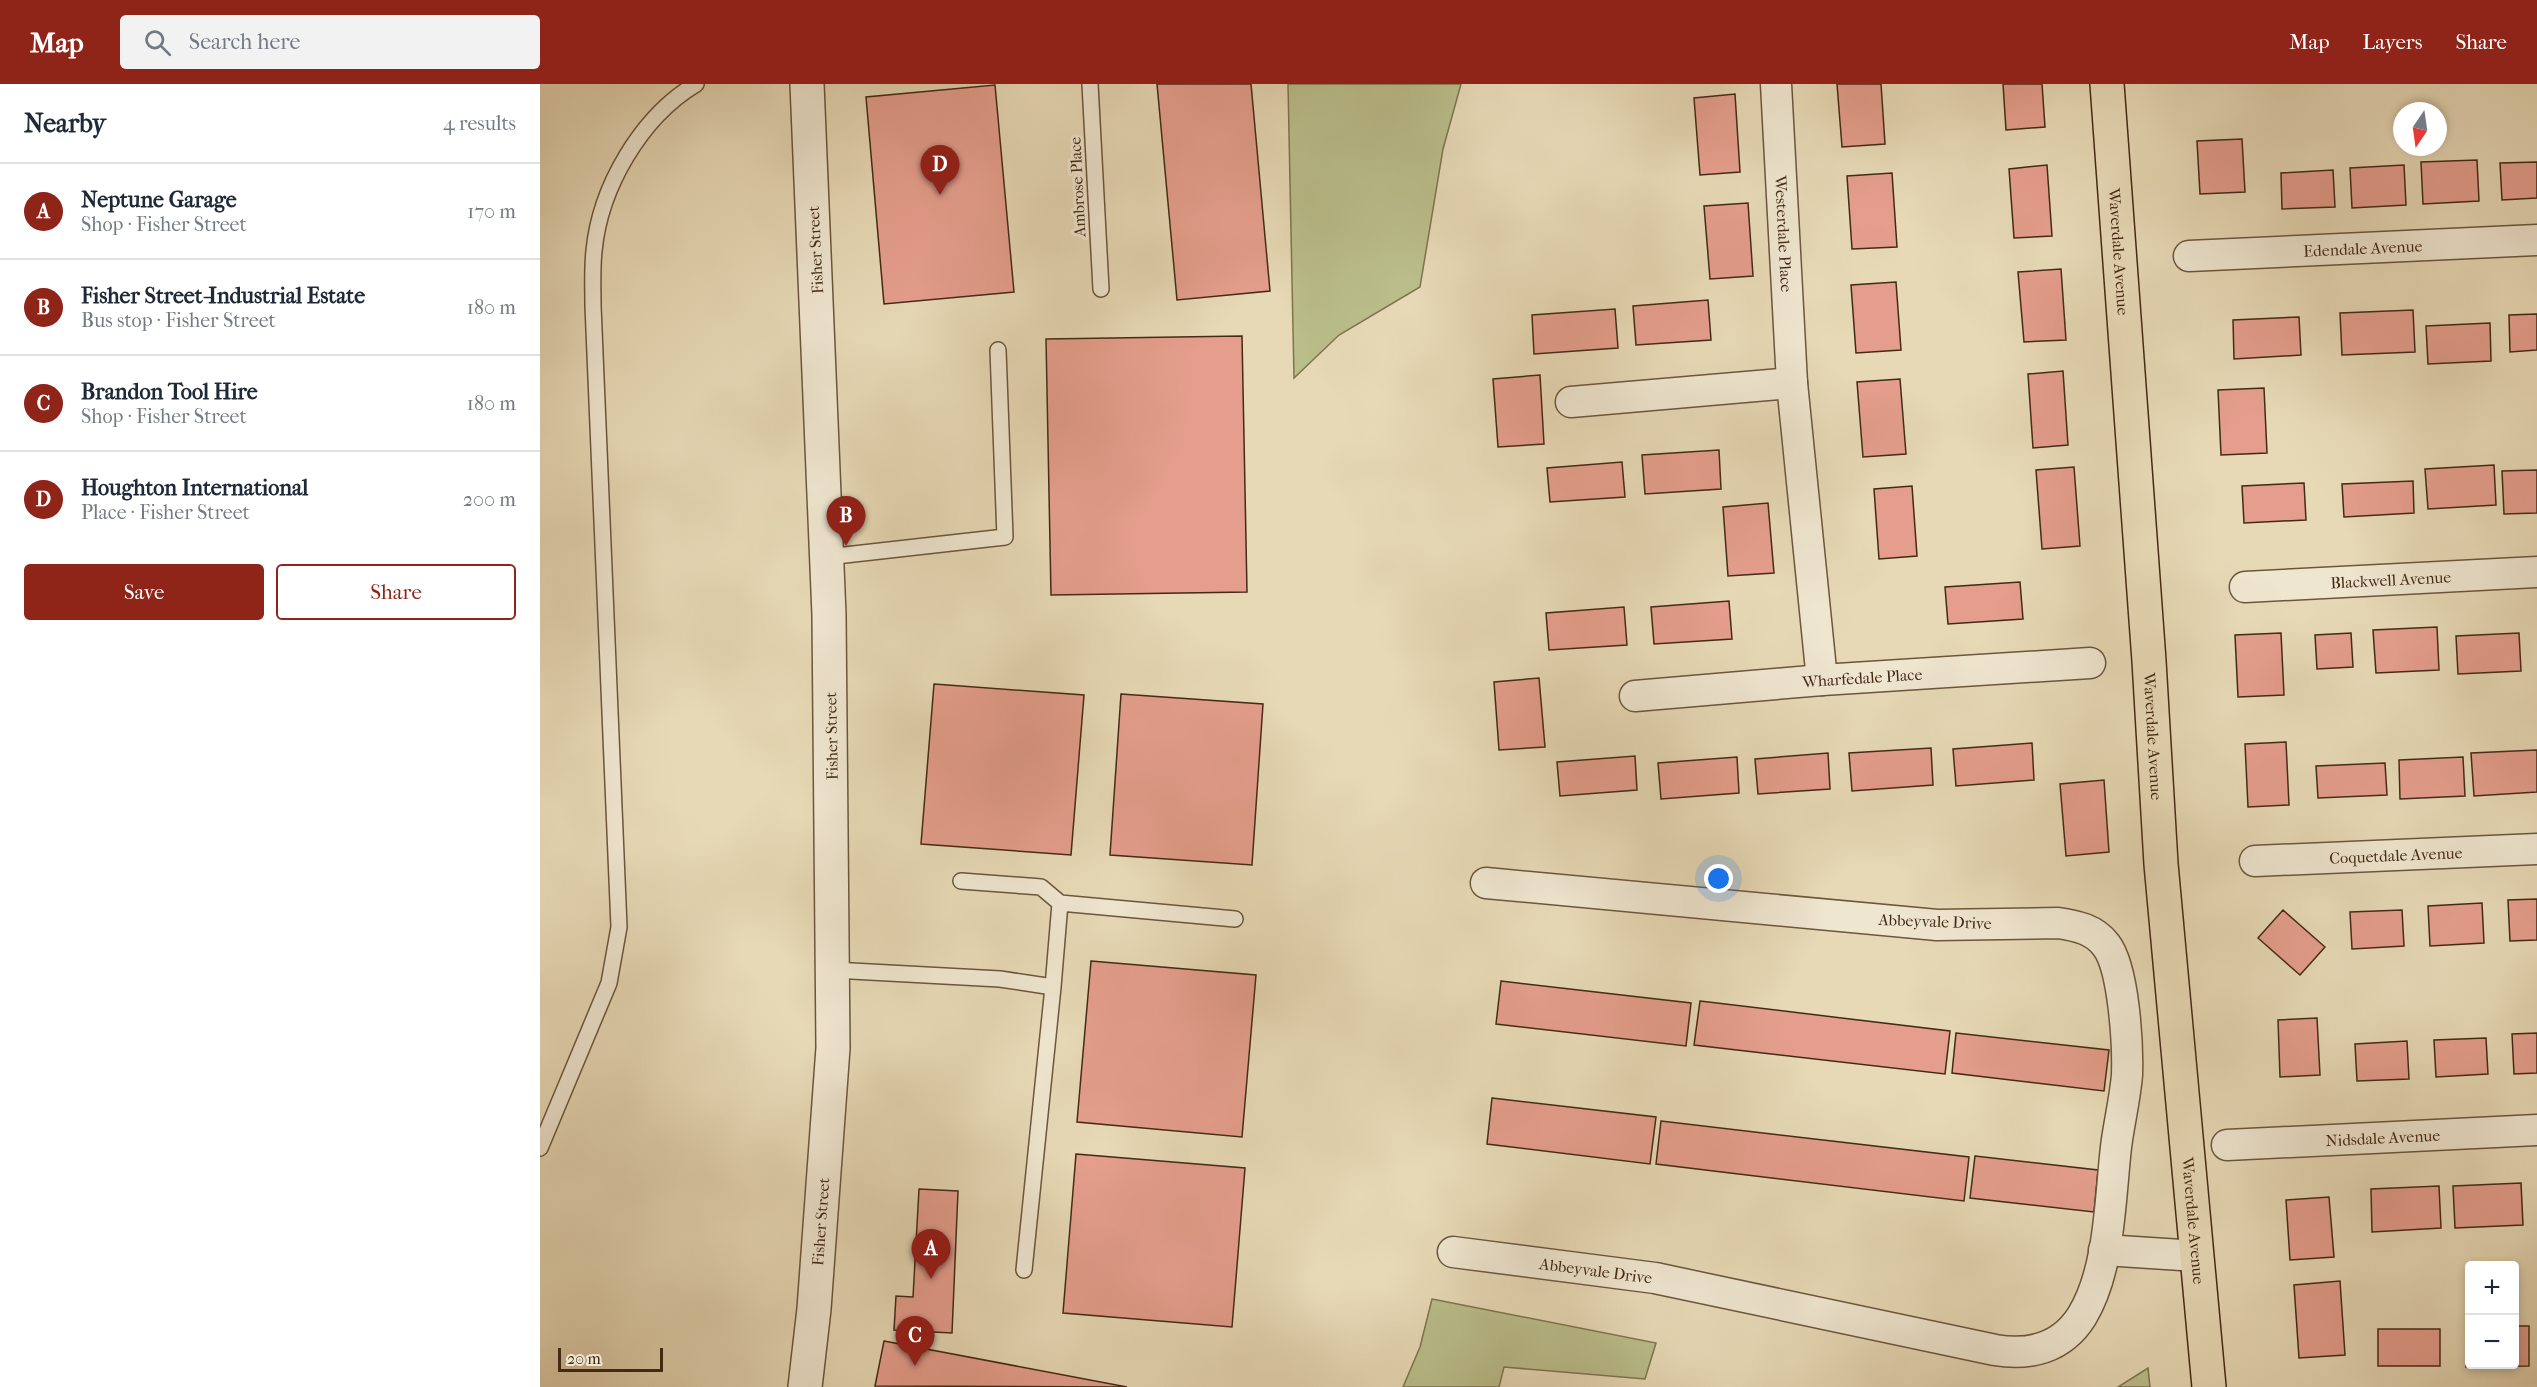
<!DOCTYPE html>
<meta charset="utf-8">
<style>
body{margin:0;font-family:"IM FELL French Canon",serif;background:#f2f2f3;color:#1f2937}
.controls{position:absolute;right:18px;bottom:18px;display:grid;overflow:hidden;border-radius:6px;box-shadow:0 3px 9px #0003}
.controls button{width:54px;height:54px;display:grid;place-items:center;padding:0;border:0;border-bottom:2px solid #e0e1e3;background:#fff;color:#1f2937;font:30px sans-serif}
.compass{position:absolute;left:1853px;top:18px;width:54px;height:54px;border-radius:50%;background:#fff;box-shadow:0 3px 9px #0003;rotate:193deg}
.scale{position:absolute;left:18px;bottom:15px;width:105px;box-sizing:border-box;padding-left:6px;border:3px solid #432a13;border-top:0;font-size:16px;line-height:21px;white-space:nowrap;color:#432a13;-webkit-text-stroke:4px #efe6d0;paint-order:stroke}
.you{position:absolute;left:1179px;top:795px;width:21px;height:21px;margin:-15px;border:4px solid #fff;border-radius:50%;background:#1a73e8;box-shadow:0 0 0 9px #1a73e833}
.badge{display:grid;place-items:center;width:39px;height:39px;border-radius:50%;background:#8f2418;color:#fff;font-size:20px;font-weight:700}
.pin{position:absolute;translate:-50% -50px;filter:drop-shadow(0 2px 3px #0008)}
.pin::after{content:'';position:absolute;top:32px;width:21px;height:18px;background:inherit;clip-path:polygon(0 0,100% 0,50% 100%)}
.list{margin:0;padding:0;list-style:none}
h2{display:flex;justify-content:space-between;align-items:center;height:78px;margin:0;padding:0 24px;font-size:26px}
h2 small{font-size:20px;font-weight:400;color:#747a83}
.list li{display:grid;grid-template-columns:39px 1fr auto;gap:18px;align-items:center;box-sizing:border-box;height:96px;padding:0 24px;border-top:2px solid #e0e1e3}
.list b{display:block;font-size:22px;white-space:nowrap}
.list p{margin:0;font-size:20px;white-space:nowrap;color:#747a83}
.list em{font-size:20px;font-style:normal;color:#747a83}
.actions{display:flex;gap:12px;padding:18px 24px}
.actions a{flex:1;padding:14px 0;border:2px solid #8f2418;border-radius:6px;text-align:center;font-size:21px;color:#8f2418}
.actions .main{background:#8f2418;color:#fff}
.icon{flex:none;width:33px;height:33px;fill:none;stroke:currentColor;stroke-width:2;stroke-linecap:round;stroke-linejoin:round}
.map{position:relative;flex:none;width:1997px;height:1303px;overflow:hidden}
header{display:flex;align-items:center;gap:36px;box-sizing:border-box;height:84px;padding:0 30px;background:#8f2418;color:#fff}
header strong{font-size:28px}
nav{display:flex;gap:33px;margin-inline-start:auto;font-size:21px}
.search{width:420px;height:54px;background:#f2f2f3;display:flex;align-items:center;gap:15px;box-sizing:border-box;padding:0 21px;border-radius:6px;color:#747a83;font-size:22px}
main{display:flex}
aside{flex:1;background:#fff}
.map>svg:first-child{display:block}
.green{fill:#babe8b;stroke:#7e744f;stroke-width:1.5}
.building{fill:#e59e8d;stroke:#432a13;stroke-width:1.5}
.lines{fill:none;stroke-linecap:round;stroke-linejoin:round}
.service-casing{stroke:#6c563c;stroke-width:18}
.minor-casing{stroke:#6c563c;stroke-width:33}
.tertiary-casing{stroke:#6c563c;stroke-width:36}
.primary-casing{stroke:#432a13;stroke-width:36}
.service{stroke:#efe6d0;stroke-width:15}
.minor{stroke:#efe6d0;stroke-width:30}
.tertiary{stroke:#efe6d0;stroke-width:33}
.primary{stroke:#e7d9b6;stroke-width:33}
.labels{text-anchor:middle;stroke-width:6;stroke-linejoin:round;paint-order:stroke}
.street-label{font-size:16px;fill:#432a13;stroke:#efe6d0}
</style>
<header>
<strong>Map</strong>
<div class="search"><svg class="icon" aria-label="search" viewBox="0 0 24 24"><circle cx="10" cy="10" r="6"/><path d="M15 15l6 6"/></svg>Search here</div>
<nav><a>Map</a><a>Layers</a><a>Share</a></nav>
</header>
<main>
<aside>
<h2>Nearby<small>4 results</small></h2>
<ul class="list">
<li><span class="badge">A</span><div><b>Neptune Garage</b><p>Shop · Fisher Street</p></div><em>170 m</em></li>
<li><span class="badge">B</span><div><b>Fisher Street-Industrial Estate</b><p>Bus stop · Fisher Street</p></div><em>180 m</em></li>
<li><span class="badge">C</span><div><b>Brandon Tool Hire</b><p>Shop · Fisher Street</p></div><em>180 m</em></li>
<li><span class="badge">D</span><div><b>Houghton International</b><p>Place · Fisher Street</p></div><em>200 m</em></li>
</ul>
<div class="actions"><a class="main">Save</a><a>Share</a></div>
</aside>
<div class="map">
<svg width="1997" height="1303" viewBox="0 0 1997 1303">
<rect width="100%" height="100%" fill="#e7d9b6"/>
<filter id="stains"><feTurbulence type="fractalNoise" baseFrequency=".00333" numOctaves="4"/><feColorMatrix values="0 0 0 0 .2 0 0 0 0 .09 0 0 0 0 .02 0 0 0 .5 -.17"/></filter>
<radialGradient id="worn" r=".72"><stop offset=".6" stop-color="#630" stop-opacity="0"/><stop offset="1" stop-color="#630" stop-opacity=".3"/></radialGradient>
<path class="green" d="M748,0H921L903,65L880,203L799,251L754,294Z
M892,1215L1116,1259L1105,1295L964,1283L959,1303H863L880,1263Z
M1608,1284L1610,1303H1578Z"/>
<path class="building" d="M617,0H711L730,207L637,216Z
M1297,0H1341L1345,60L1302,63Z
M1463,0H1502L1505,43L1466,46Z
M455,1L474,208L344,220L326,13Z
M1195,10L1200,88L1160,91L1154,14Z
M1702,55L1705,108L1660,110L1657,57Z
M1937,76L1939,117L1883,120L1881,78Z
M1997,78V114L1962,116L1960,79Z
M1507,81L1512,152L1474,154L1469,85Z
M1864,81L1866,121L1812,124L1810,84Z
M1793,86L1795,123L1742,125L1741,89Z
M1352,89L1357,163L1312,165L1307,92Z
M1208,119L1213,192L1170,195L1164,122Z
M1521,185L1526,256L1484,258L1478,188Z
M1356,198L1361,266L1316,269L1311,201Z
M1168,216L1171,256L1096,261L1093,222Z
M1075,225L1078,264L994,270L992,231Z
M1873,226L1875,268L1802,271L1800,229Z
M1997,230V266L1970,268L1969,231Z
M1759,233L1761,271L1694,275L1693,236Z
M1950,239L1951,277L1888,280L1886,242Z
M702,252L707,508L511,511L506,255Z
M1523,287L1528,361L1493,364L1488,290Z
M1000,291L1004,360L958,363L953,295Z
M1360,295L1366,370L1323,373L1317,298Z
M1724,304L1727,369L1681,371L1678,306Z
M1179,366L1181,405L1105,410L1102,371Z
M1082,378L1085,413L1010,418L1007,384Z
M1954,381L1956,421L1888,425L1885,385Z
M1534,383L1540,462L1502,465L1496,386Z
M1997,386V429L1964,430L1962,387Z
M1873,397L1874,429L1804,433L1802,400Z
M1764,399L1766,436L1704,439L1702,402Z
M1372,402L1377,472L1339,475L1334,405Z
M1228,419L1234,489L1188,492L1183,423Z
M1480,498L1483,535L1408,540L1405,503Z
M1189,517L1192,555L1114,560L1111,523Z
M1084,523L1087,561L1009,566L1006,529Z
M1897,543L1899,586L1836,589L1833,546Z
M1741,549L1744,611L1698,613L1695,551Z
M1811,549L1813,583L1777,585L1775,551Z
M1979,549L1981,587L1918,590L1916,552Z
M999,594L1005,663L959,666L954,598Z
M394,600L544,611L531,771L381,760Z
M581,610L723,620L712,781L570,771Z
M1746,658L1749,721L1708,723L1705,660Z
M1492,659L1494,696L1416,702L1413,665Z
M1391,664L1393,701L1312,707L1309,669Z
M1997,666V708L1934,712L1931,669Z
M1288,669L1290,705L1218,710L1215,675Z
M1095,672L1097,706L1020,712L1017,678Z
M1197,673L1199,709L1121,715L1118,679Z
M1923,673L1925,712L1860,715L1859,676Z
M1845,679L1847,711L1778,714L1776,682Z
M1564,696L1569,768L1526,772L1520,700Z
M1997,815V856L1970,857L1968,816Z
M1942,819L1944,859L1890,862L1888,822Z
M1743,826L1785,863L1760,891L1718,854Z
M1862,826L1864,862L1812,865L1810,828Z
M551,877L716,891L702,1053L537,1038Z
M961,897L1151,919L1146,962L956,940Z
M1160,917L1410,947L1405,990L1154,961Z
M1777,934L1780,991L1740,993L1738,936Z
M1416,949L1569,966L1564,1007L1412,989Z
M1997,949V989L1974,990L1972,950Z
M1946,954L1948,990L1896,993L1894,956Z
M1867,957L1869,995L1817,997L1815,960Z
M952,1014L1116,1033L1110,1080L947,1060Z
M1121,1037L1429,1073L1424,1117L1116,1080Z
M536,1070L705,1084L692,1243L523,1229Z
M1435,1072L1558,1086L1554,1128L1430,1114Z
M1981,1099L1983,1141L1915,1144L1913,1102Z
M1899,1102L1901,1144L1832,1148L1831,1105Z
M379,1105L418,1107L412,1249L354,1246L356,1212L373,1213Z
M1789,1113L1794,1173L1750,1176L1746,1116Z
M1800,1197L1805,1271L1759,1274L1754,1201Z
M1974,1242H1989V1282L1926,1283V1243H1930V1280H1974Z
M1838,1245H1900V1282H1838Z
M344,1257L587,1303L335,1302Z"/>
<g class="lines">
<g class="service-casing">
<path id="service" d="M550,0L561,205
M287,473L465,453L458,266
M520,819L695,835
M293,886L460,895L513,903L520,819L501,803L421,797
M0,1064L69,899L79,843L53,222C53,204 52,185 54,167C60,103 101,33 156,0
M484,1186L513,903"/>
</g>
<g class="minor-casing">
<g id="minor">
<path id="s1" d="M1236,0L1252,299L1282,596"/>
<path id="s2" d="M1649,172L1997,156"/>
<path d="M1031,318L1252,299"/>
<path id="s3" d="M1705,503L1997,488"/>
<path id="s4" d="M1095,612L1282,596L1550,579"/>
<path id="s5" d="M1715,777L1997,765"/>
<path id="s6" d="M1687,1061L1997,1046"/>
<path d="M1564,1166L1657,1172"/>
<path id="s7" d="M913,1168L1115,1194L1455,1266C1490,1272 1522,1264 1542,1232C1570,1186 1570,1116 1576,1063C1579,1039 1585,1015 1587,991C1588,961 1584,884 1566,861C1554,845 1537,842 1518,839L1397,841L946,799"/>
</g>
</g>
<g class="tertiary-casing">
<g id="tertiary">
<path id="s8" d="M265,1303L274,1225L293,964L289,531L267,0"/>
</g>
</g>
<g class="primary-casing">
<g id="primary">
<path id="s9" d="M1567,0L1609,577L1621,780L1669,1303"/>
</g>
</g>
<use href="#service" class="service"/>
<use href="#minor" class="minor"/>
<use href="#tertiary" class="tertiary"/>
<use href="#primary" class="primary"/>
</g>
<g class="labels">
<g class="street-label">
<text transform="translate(537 103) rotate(-93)" y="6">Ambrose Place</text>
<text dy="6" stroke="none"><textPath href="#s1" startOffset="150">Westerdale Place</textPath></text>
<text dy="6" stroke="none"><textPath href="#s2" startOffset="174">Edendale Avenue</textPath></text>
<text transform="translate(275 166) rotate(-93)" y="6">Fisher Street</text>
<text dy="6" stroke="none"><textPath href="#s9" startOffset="168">Waverdale Avenue</textPath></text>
<text dy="6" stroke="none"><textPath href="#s3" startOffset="146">Blackwell Avenue</textPath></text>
<text dy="6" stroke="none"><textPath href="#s4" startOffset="228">Wharfedale Place</textPath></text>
<text transform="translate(291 652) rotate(-91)" y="6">Fisher Street</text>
<text dy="6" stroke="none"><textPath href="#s9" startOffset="654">Waverdale Avenue</textPath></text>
<text dy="6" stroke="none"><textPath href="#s5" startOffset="141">Coquetdale Avenue</textPath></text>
<text transform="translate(1395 837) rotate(2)" y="6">Abbeyvale Drive</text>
<text dy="6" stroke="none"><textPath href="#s6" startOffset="156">Nidsdale Avenue</textPath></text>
<text dy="6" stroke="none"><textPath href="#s9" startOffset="1140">Waverdale Avenue</textPath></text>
<text dy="6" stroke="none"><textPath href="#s8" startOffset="166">Fisher Street</textPath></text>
<text dy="6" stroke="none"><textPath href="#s7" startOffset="144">Abbeyvale Drive</textPath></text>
</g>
</g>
<rect width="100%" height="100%" filter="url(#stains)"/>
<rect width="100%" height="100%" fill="url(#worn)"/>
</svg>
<div class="controls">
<button>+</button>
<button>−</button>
</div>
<svg class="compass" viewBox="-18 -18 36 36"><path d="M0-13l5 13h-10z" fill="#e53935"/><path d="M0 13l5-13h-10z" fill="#747a83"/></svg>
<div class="scale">20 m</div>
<div class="you"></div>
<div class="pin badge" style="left:391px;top:1195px">A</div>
<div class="pin badge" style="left:306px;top:462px">B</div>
<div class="pin badge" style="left:375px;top:1282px">C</div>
<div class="pin badge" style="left:400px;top:111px">D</div>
</div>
</main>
